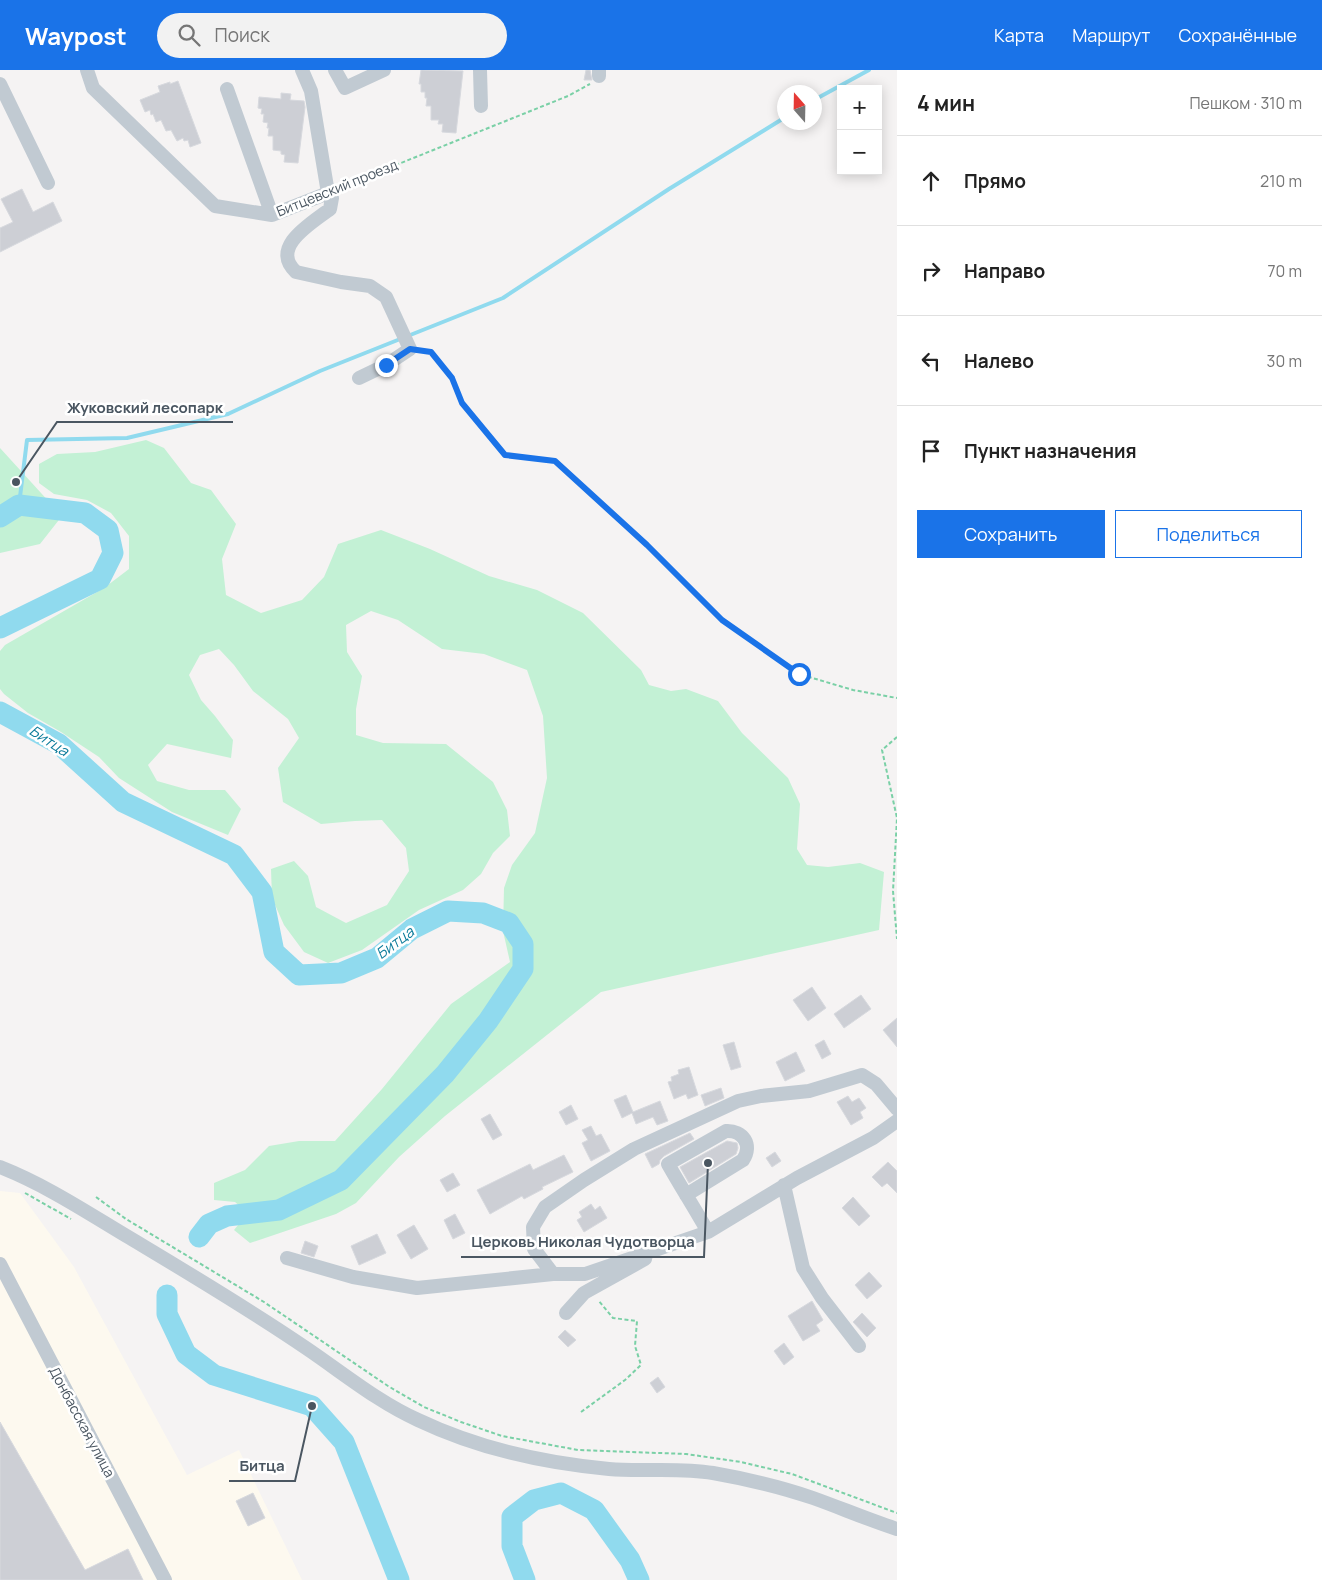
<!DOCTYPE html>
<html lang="ru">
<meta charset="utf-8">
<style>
body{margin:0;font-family:Manrope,sans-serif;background:#f2f2f2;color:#222}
.controls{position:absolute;right:15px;top:15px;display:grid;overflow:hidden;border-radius:0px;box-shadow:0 2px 12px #0003}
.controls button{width:45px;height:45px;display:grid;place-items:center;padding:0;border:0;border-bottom:1px solid #e0e0e0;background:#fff;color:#222;font:25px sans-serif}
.compass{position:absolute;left:777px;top:15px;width:45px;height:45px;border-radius:50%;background:#fff;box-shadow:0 2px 12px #0003;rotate:340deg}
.stop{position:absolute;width:15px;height:15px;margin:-11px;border:4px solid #1a73e8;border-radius:50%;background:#fff}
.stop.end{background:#1a73e8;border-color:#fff;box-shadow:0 1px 5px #0008}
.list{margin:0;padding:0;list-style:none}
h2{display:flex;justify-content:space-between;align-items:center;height:65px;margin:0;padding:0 20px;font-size:21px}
h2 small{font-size:16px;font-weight:400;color:#767676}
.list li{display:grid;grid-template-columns:32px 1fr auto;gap:15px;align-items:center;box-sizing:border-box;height:90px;padding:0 20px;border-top:1px solid #e0e0e0}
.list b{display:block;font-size:19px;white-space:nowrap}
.list em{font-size:16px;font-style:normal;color:#767676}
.actions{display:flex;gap:10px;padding:15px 20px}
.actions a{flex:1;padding:11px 0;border:1px solid #1a73e8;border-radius:0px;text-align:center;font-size:18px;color:#1a73e8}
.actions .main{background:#1a73e8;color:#fff}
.icon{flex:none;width:28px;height:28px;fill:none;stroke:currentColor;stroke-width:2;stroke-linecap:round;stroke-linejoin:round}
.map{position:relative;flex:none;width:897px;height:1510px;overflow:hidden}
header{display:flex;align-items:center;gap:30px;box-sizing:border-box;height:70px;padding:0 25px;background:#1a73e8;color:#fff}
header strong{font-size:24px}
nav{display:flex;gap:28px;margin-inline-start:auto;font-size:18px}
.search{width:350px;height:45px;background:#f2f2f2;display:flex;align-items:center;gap:12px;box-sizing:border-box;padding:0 18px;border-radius:28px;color:#767676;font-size:19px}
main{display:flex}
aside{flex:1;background:#fff}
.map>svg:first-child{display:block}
.commercial{fill:#fdf9ef}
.green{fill:#c3f1d5}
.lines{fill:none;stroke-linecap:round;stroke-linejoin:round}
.stream{stroke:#90daee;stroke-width:4}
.river{stroke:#90daee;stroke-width:21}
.building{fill:#cdcfd5;stroke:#d7d9de}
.path{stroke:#7ad0a6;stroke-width:2;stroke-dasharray:4 2.5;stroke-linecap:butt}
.minor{stroke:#c1cad2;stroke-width:14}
.route{stroke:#1a73e8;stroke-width:6}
.labels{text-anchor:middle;stroke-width:5;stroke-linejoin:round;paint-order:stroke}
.street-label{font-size:14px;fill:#4a5661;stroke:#fff}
.water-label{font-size:15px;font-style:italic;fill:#0c7c9b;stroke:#fff}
.leader{fill:none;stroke:#4a5661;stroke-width:2}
.callout-dot{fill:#4a5661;stroke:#fff;stroke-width:2}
.callout-label{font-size:15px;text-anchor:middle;font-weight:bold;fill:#4a5661;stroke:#fff;stroke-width:5;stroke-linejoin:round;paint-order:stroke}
</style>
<header>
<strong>Waypost</strong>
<div class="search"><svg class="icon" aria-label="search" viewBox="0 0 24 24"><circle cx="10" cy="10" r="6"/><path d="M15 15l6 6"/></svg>Поиск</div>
<nav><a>Карта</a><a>Маршрут</a><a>Сохранённые</a></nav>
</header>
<main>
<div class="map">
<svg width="897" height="1510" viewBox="0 0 897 1510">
<rect width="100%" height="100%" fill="#f5f3f3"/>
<path class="commercial" d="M0,1121L20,1123L74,1197L187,1405L239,1380L302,1510H0Z"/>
<path class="green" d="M146,370L164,378L191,413L211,420L236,454L222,489L226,525L261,543L302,530L324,507L338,474L381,460L430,479L489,506L537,520L583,543L641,600L649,615L671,621L686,619L718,631L742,663L788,708L800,734L797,779L807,795L828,797L860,793L884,802L879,860L601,922L445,1046L399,1087L356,1133L336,1144L250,1173L234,1160L248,1143L235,1132L214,1130V1113L245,1100L269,1076L299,1071H335L382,1019L451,934L510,892L503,861L504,818L512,795L535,763L547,708L543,646L527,600L484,584L442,579L398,550L371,541L346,555L347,582L362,606L356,639V665L383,673L446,674L493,712L507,740L510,766L493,783L481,804L463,820L419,840L362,880L328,893L304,882L284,855L272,828L271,799L294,791L308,806L316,837L346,853L387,835L409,801L406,778L382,750L355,751L321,754L283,732L278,698L299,668L288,649L253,621L234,595L219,579L200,585L189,605L201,630L215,646L233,670L231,688L167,674L148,695L157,711L189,720H225L241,739L228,765L172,742L119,708L99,687L61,662L28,643L4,624L0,619V581L5,575L104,518L129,499V466L111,443L87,430L54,424L39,413V394L57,384L95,382Z
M0,378L62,446L40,474L0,483Z"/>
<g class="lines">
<path class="stream" d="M814,30L869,0
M19,435L27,370L127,368L228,344L320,301L503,228L669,119L784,48"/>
<path class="river" d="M0,447L19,435L85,443L108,460L113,483L100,509L0,558
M0,642L59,674L123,732L234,785L262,822L274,882L299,905L341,903L377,888L412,859L448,841L483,843L509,853L523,874V899L488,951L445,1004L341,1110L279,1140L227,1146L209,1154L199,1167
M167,1225V1244L186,1284L214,1305L312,1336L344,1372L399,1510
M525,1510L512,1476V1447L534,1430L561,1423L594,1440L630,1490L639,1510"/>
</g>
<path class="building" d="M421,0L463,1L456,63L442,62L443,54H438L439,50H431V36H426L427,28H425V22H421V14H419Z
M586,0H590L592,10H584Z
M178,11L201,73L190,77L188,70L184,71L183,68L177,71L171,60L166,61L161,50L156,52L153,44L151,45L150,40L145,42L140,30L160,22L158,16L170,12V14Z
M281,23L291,24L290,30L304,31L305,37L298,93L284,92L285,85L281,84V81L273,80V66H268L269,58H267L268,53L263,52L264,44H261L262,39L258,38L259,27L281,29Z
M22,119L33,142L53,132L62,151L0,182V158L13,152L1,129Z
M812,917L826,938L808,951L793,930Z
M861,925L871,939L844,958L834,944Z
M897,948V977L883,960Z
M824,970L831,984L822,989L815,975Z
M734,972L741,997L731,1000L723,975Z
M796,982L805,1001L785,1011L776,992Z
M689,997L698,1025L688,1029L686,1024L674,1029L668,1012L672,1011L671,1007L679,1004L678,1000Z
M721,1018L724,1028L705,1036L701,1025Z
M626,1025L633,1042L660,1031L668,1051L657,1055L653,1047L636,1054L632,1043L622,1048L614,1030Z
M848,1026L852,1032L859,1028L866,1038L860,1042L863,1048L851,1055L837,1032Z
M571,1035L578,1049L566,1055L559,1042Z
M490,1044L502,1065L493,1070L481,1049Z
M591,1056L596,1066L601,1064L610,1081L591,1091L582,1073L588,1070L582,1060Z
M690,1063L694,1069L664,1086L660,1090L659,1094L652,1098L645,1084Z
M727,1071L737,1073L738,1078L736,1084L689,1113L680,1097Z
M775,1082L781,1091L772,1097L766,1088Z
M564,1085L573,1102L542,1117L543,1119L524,1129L522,1126L490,1144L477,1120L530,1094L533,1100Z
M888,1092L897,1101V1123L887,1113L882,1117L872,1107Z
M453,1103L460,1115L447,1122L440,1110Z
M853,1127L870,1146L859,1156L842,1138Z
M591,1134L595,1140L600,1136L607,1148L584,1162L577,1150L582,1147L579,1142Z
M455,1144L465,1163L453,1169L444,1150Z
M414,1155L428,1179L411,1189L397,1165Z
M377,1164L386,1183L359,1195L351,1176Z
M305,1171L318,1176L314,1187L301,1183Z
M869,1202L882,1216L867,1229L855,1215Z
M812,1231L823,1250L816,1255L820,1261L803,1271L788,1246Z
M862,1243L876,1258L867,1267L853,1252Z
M565,1260L576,1270L568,1277L558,1267Z
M784,1273L794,1287L784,1295L774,1281Z
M658,1307L665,1317L657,1323L650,1313Z
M0,1352L85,1500L128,1479L143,1510H0Z
M253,1423L265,1448L248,1456L236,1431Z"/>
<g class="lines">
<path class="path" d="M341,117L568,26L590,14
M423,281L431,282L452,308L462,333L505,385L555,391L647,475L722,550L799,604L853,620L897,628
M897,667L882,680L897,748L893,821L897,869
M25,1123L71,1149
M96,1127L126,1149L264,1232L388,1316L424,1337L461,1352L502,1366L578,1380L686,1384L741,1392L792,1404L897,1443
M581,1342L625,1310L641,1295L635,1276L637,1251L613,1248L598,1230"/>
<path class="minor" d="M87,0L93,18L215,136L272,145L328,123
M302,0L311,21L328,123L332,128L330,139C312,153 269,177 296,202L341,212L370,216L386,227L410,279L386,295L359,308
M335,0L345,18L384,0
M480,0L481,36
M599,6V0
M0,14L48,113
M227,19L272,145
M0,1097C46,1115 88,1143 130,1168C190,1204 249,1239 306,1278C343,1303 378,1332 418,1350C479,1379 543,1393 609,1399C643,1402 678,1397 713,1403C747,1409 781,1417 813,1428C841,1438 869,1450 897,1459
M784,1115L803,1198L822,1228L859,1276
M686,1125L743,1090C753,1075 743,1060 726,1061L668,1094C681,1117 695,1139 708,1162
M287,1188L353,1207L417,1218L553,1204H585L708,1162L797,1108L873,1068L897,1051
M0,1194L165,1510
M553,1204L534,1179L533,1157L545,1137L584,1110L634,1079L738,1031L761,1026L809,1021L862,1005L876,1014L897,1039
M566,1243L584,1223L645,1189"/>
</g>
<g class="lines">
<path class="route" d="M386,295L410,279L431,282L452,308L462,333L505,385L555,391L647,475L722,550L799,604"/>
</g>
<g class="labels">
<g class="street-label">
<text transform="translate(337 118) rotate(-22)" y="5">Битцевский проезд</text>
<text transform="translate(82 1352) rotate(62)" y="5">Донбасская улица</text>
</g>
<g class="water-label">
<text transform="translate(49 671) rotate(33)" y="5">Битца</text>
<text transform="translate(395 873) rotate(-37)" y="5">Битца</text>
</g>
</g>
<path class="leader" d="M16 412L57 352H233M708 1093L704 1187H461M312 1336L295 1411H229"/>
<g class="callout-dot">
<circle cx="16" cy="412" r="5"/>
<circle cx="708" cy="1093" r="5"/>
<circle cx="312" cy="1336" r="5"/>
</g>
<g class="callout-label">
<text x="145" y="343">Жуковский лесопарк</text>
<text x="583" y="1177">Церковь Николая Чудотворца</text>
<text x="262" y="1401">Битца</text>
</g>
</svg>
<div class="controls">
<button>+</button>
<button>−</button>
</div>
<svg class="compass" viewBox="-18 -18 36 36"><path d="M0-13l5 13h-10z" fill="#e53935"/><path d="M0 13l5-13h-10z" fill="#767676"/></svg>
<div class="stop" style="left:799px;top:604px"></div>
<div class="stop end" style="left:386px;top:295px"></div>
</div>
<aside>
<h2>4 мин<small>Пешком · 310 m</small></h2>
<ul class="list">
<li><svg class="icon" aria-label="ahead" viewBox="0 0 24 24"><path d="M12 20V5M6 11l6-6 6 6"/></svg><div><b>Прямо</b></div><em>210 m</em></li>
<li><svg class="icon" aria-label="right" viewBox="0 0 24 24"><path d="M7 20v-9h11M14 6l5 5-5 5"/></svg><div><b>Направо</b></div><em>70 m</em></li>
<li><svg class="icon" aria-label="left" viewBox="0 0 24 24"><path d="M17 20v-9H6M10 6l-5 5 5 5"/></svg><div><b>Налево</b></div><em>30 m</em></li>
<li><svg class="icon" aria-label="arrive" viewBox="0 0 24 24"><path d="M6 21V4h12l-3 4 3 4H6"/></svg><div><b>Пункт назначения</b></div></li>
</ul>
<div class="actions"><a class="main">Сохранить</a><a>Поделиться</a></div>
</aside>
</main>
